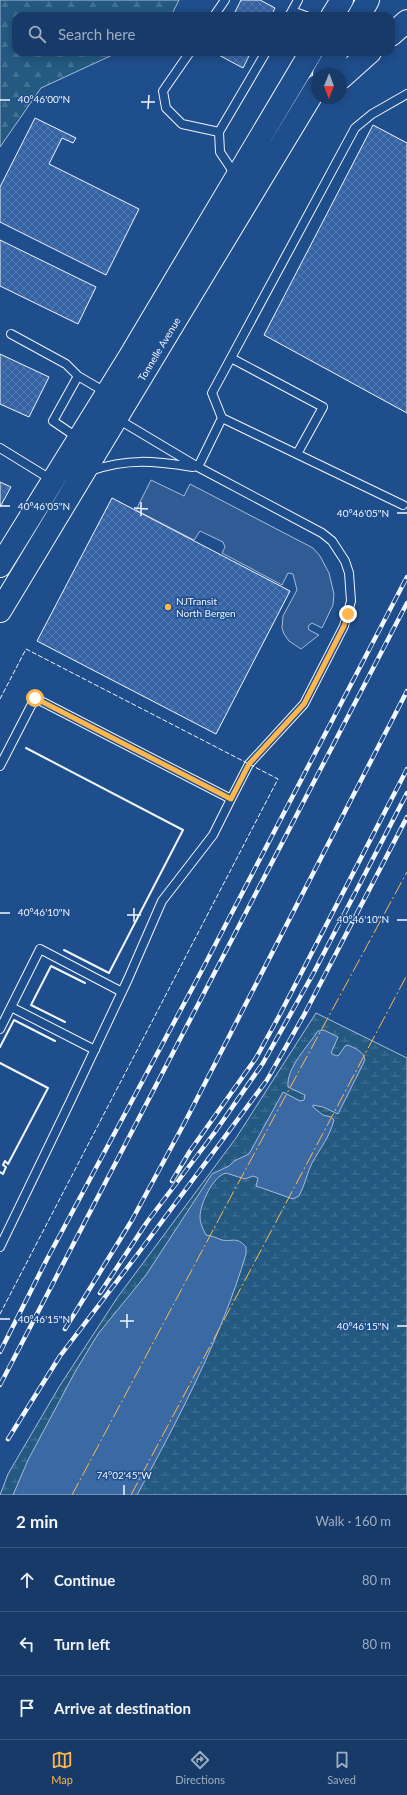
<!DOCTYPE html>
<meta charset="utf-8">
<style>
body{margin:0;font-family:Lato,sans-serif;background:#244571;color:#f1f3f6}
.compass{position:absolute;left:311px;top:68px;width:36px;height:36px;border-radius:50%;background:#173a69;box-shadow:0 2px 10px #0003;rotate:181deg}
.stop{position:absolute;width:12px;height:12px;margin:-9px;border:3px solid #ffb74d;border-radius:50%;background:#fff}
.stop.end{background:#ffb74d;border-color:#fff;box-shadow:0 1px 4px #0008}
.list{margin:0;padding:0;list-style:none}
h2{display:flex;justify-content:space-between;align-items:center;height:52px;margin:0;padding:0 16px;font-size:17px}
h2 small{font-size:13px;font-weight:400;color:#9eadc0}
.list li{display:grid;grid-template-columns:26px 1fr auto;gap:12px;align-items:center;box-sizing:border-box;height:64px;padding:0 16px;border-top:1px solid #36547d}
.list b{display:block;font-size:15px;white-space:nowrap}
.list em{font-size:13px;font-style:normal;color:#9eadc0}
.icon{flex:none;width:22px;height:22px;fill:none;stroke:currentColor;stroke-width:2;stroke-linecap:round;stroke-linejoin:round}
.map{position:relative;flex:none;width:407px;height:1495px;overflow:hidden}
.search{position:absolute;background:#173a69;box-shadow:0 2px 10px #0003;left:12px;right:12px;top:12px;height:44px;display:flex;align-items:center;gap:10px;box-sizing:border-box;padding:0 14px;border-radius:12px;color:#9eadc0;font-size:15px}
.sheet{height:244px;background:#173a69}
nav{display:flex;justify-content:space-around;align-items:center;box-sizing:border-box;height:56px;border-top:1px solid #36547d;background:#173a69;font-size:11px;color:#9eadc0}
nav a{display:grid;justify-items:center;gap:2px}
nav .on{color:#ffb74d}
.map>svg:first-child{display:block}
.forest{fill:url(#forest-firs);stroke:#a8bbd7}
.wetland{fill:url(#wetland-marsh);stroke:#a8bbd7}
.parking{fill:#305b95;stroke:#a8bbd7}
.water{fill:#3b69a3;stroke:#a8bbd7}
.building{fill:url(#building-cross-hatch);stroke:#f2f6ff}
.lines{fill:none;stroke-linecap:round;stroke-linejoin:round}
.service-casing{stroke:#f2f6ff;stroke-width:10}
.trunk-casing{stroke:#f2f6ff;stroke-width:24}
.service{stroke:#1f4e8c;stroke-width:8}
.trunk{stroke:#1f4e8c;stroke-width:22}
.rail-casing{stroke:#f2f6ff;stroke-width:4.5}
.rail{stroke:#1f4e8c;stroke-width:3;stroke-dasharray:9;stroke-linecap:butt}
.fence{stroke:#f2f6ff;stroke-width:1;stroke-dasharray:5 2;stroke-linecap:butt}
.wall{stroke:#f2f6ff;stroke-width:2}
.power{stroke:#ffb74d;stroke-width:1;stroke-dasharray:14 3 2 3;stroke-linecap:butt}
.route{stroke:#ffb74d;stroke-width:5}
.ticks{fill:none;stroke:#f2f6ff;stroke-width:1.5}
.poi-dot{fill:#ffb74d;stroke:#1f4e8c;stroke-width:1.5}
.labels{text-anchor:middle;stroke-width:3;stroke-linejoin:round;paint-order:stroke}
.street-label{font-size:10px;fill:#f2f6ff;stroke:#1f4e8c}
.poi-label{font-size:10px;fill:#f2f6ff;stroke:#1f4e8c;text-anchor:start}
.ticks-label{font-size:10px;text-anchor:middle;fill:#f2f6ff;stroke:#1f4e8c;stroke-width:3;stroke-linejoin:round;paint-order:stroke}
</style>
<div class="map">
<svg width="407" height="1495" viewBox="0 0 407 1495">
<defs>
<pattern id="forest-firs" width="22" height="20" patternUnits="userSpaceOnUse"><rect width="22" height="20" fill="#245a82"/><path d="M5 1l3.5 6h-7zM16 11l3.5 6h-7z" fill="#447295"/></pattern>
<pattern id="wetland-marsh" width="20" height="14" patternUnits="userSpaceOnUse"><rect width="20" height="14" fill="#245a82"/><path d="M1 5h8M5 5V1M11 12h8M15 12V8" fill="none" stroke="#447295"/></pattern>
<pattern id="building-cross-hatch" width="8" height="8" patternUnits="userSpaceOnUse"><rect width="8" height="8" fill="#3563a3"/><path d="M0 0l8 8M0 8l8-8" fill="none" stroke="#537ab1"/></pattern>
</defs>
<rect width="100%" height="100%" fill="#1f4e8c"/>
<path class="forest" d="M0,0H179L171,16H16V52H119L41,88L0,147Z"/>
<path class="wetland" d="M316,1013L407,1058V1495H0L8,1474L59,1387L117,1298L236,1138Z"/>
<path class="parking" d="M151,480L184,496L190,484L313,548L320,556L329,573L334,594L333,605L322,628L312,623L308,626L309,630L319,635L301,649L289,641L284,634L282,628L283,616L297,590L293,574L288,573L282,585L222,553L225,547L223,542L200,531L194,540L136,510Z"/>
<path class="water" d="M324,1030L338,1037L331,1053L336,1056L339,1055L345,1046L348,1045C355,1048 364,1052 365,1060L338,1114L323,1107L313,1105V1107L323,1115L331,1117L334,1120C330,1136 320,1149 312,1163C307,1173 305,1185 299,1196L293,1199L256,1186L258,1178L253,1176L245,1179L226,1173C213,1176 200,1204 200,1217C200,1223 203,1229 206,1235C212,1236 217,1238 222,1240C234,1242 236,1236 246,1247V1254C221,1338 179,1418 137,1495H13L28,1460L75,1372L98,1334L146,1275L212,1174L229,1166L234,1161L249,1154L283,1092L300,1101L304,1100L305,1095L288,1087C286,1068 308,1046 318,1031Z"/>
<path class="building" d="M241,0H260L275,8L271,16H233Z
M213,52H251L243,68Z
M35,118L76,138L73,143L62,138L49,164L139,209L106,275L0,222V187Z
M373,125L407,143V413L264,335Z
M0,240L96,287L78,324L0,286Z
M0,354L49,377L29,417L0,404Z
M0,482L11,487L0,507Z
M112,498L290,591L216,734L37,641Z"/>
<g class="lines">
<g class="service-casing">
<path id="service" d="M292,11L298,0
M214,16L225,0
M289,16L292,11L306,16
M190,52L163,91L166,108L182,124L219,132L266,52
M219,132L220,152L236,176
M11,334L66,364L78,376L107,393
M231,358L323,407L297,454
M78,376L53,421L78,438
M0,448L52,480
M198,467L222,418
M90,471C128,458 153,461 193,467
M403,505L222,418L212,393L355,128L372,114L407,94
M0,766L35,698L231,799L249,764L304,704L344,626L351,601L349,573L345,561L332,541L322,533L198,467L116,418
M11,1007L95,1050
M0,1029L40,949L122,992
M0,1247L70,1102L128,979L162,901L213,835L231,799"/>
</g>
<g class="trunk-casing">
<path id="trunk" d="M332,16L342,0
M359,16L368,0
M391,35L407,21
M324,74L337,52
M341,78L370,52
M0,566L130,356L311,52
M0,611L317,86"/>
</g>
<use href="#service" class="service"/>
<use href="#trunk" class="trunk"/>
<g class="rail-casing">
<path id="rail" d="M172,1181L190,1151L256,1058L278,1018L407,769
M100,1293L147,1222L215,1132L263,1063L313,974L407,793
M65,1329L132,1220L186,1120L407,691
M0,1352L46,1261L201,972L407,577
M0,1385L407,603
M8,1439L60,1356L137,1255L267,1080L304,1015L407,817"/>
</g>
<use href="#rail" class="rail"/>
<path class="fence" d="M0,699L26,649L278,779L0,1314"/>
<path class="wall" d="M26,748L183,830L109,973L64,950
M65,1022L31,1005L51,966L85,983
M0,1047L14,1020L55,1041
M0,1063L48,1088L8,1164L5,1161L3,1165L6,1167L3,1174L0,1172"/>
<path class="power" d="M72,1495L228,1202L407,872
M131,1495L407,975"/>
</g>
<g class="lines">
<path class="route" d="M35,698L231,799L249,764L304,704L344,626L348,614"/>
</g>
<path class="ticks" d="M0,100H10M141,102H155M148,109L149,95M0,506H10M134,508L148,509M397,513H407M141,516V502M0,913H10M127,915H141M397,920H407M134,922V908M0,1319H10M120,1321H134M397,1326H407M127,1328V1314M124,1495V1485"/>
<circle class="poi-dot" cx="168" cy="607" r="4"/>
<g class="labels">
<g class="street-label">
<text transform="translate(159 349) rotate(-59)" y="4">Tonnelle Avenue</text>
</g>
<g class="poi-label">
<text x="176" y="605">NJTransit<tspan x="176" dy="12">North Bergen</tspan></text>
</g>
</g>
<g class="ticks-label">
<text x="44" y="103">40°46'00"N</text>
<text x="44" y="510">40°46'05"N</text>
<text x="363" y="517">40°46'05"N</text>
<text x="44" y="916">40°46'10"N</text>
<text x="363" y="923">40°46'10"N</text>
<text x="44" y="1323">40°46'15"N</text>
<text x="363" y="1330">40°46'15"N</text>
<text x="124" y="1479">74°02'45"W</text>
</g>
</svg>
<svg class="compass" viewBox="-18 -18 36 36"><path d="M0-13l5 13h-10z" fill="#e53935"/><path d="M0 13l5-13h-10z" fill="#9eadc0"/></svg>
<div class="stop" style="left:35px;top:698px"></div>
<div class="stop end" style="left:348px;top:614px"></div>
<div class="search"><svg class="icon" aria-label="search" viewBox="0 0 24 24"><circle cx="10" cy="10" r="6"/><path d="M15 15l6 6"/></svg>Search here</div>
</div>
<section class="sheet">
<h2>2 min<small>Walk · 160 m</small></h2>
<ul class="list">
<li><svg class="icon" aria-label="ahead" viewBox="0 0 24 24"><path d="M12 20V5M6 11l6-6 6 6"/></svg><div><b>Continue</b></div><em>80 m</em></li>
<li><svg class="icon" aria-label="left" viewBox="0 0 24 24"><path d="M17 20v-9H6M10 6l-5 5 5 5"/></svg><div><b>Turn left</b></div><em>80 m</em></li>
<li><svg class="icon" aria-label="arrive" viewBox="0 0 24 24"><path d="M6 21V4h12l-3 4 3 4H6"/></svg><div><b>Arrive at destination</b></div></li>
</ul>
</section>
<nav>
<a class="on"><svg class="icon" aria-label="map" viewBox="0 0 24 24"><path d="M3 6l6-2 6 2 6-2v14l-6 2-6-2-6 2zM9 4v14M15 6v14"/></svg>Map</a>
<a><svg class="icon" aria-label="directions" viewBox="0 0 24 24"><path d="M12 3l9 9-9 9-9-9zM9 14v-3h6M13 9l2 2-2 2"/></svg>Directions</a>
<a><svg class="icon" aria-label="saved" viewBox="0 0 24 24"><path d="M7 4h10v16l-5-4-5 4z"/></svg>Saved</a>
</nav>
